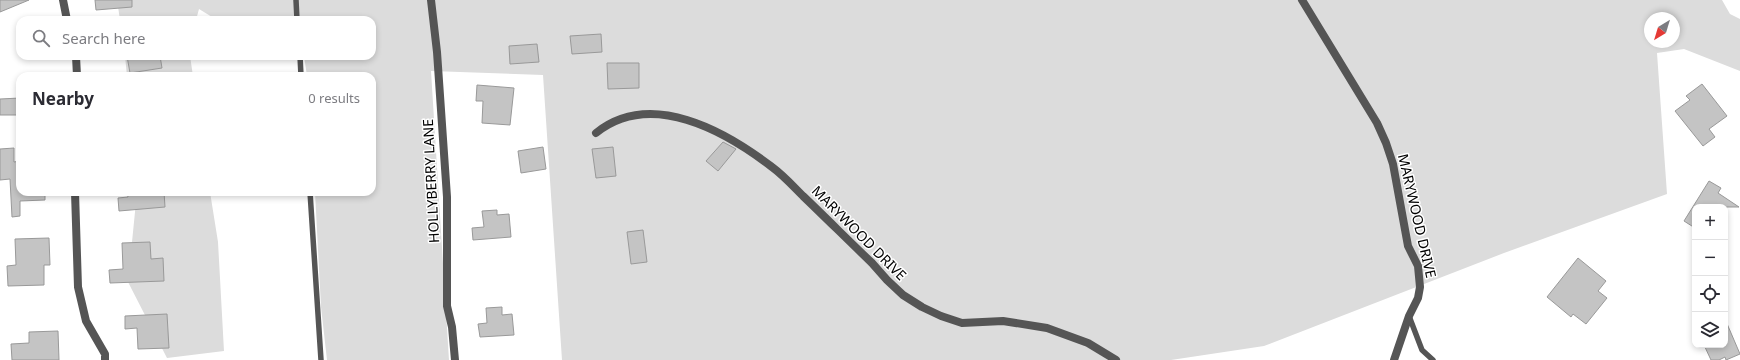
<!DOCTYPE html>
<meta charset="utf-8">
<style>
body{margin:0;font-family:"Noto Sans",sans-serif;background:#f7f7f7;color:#2b2b33}
.controls{position:absolute;right:12px;bottom:12px;display:grid;overflow:hidden;border-radius:8px;box-shadow:0 2px 6px #0003}
.controls button{width:36px;height:36px;display:grid;place-items:center;padding:0;border:0;border-bottom:1px solid #e1e1e2;background:#fff;color:#2b2b33;font:20px sans-serif}
.compass{position:absolute;left:1644px;top:12px;width:36px;height:36px;border-radius:50%;background:#fff;box-shadow:0 2px 6px #0003;rotate:218deg}
.list{margin:0;padding:0;list-style:none}
h2{display:flex;justify-content:space-between;align-items:center;height:52px;margin:0;padding:0 16px;font-size:17px}
h2 small{font-size:13px;font-weight:400;color:#7c7c81}
.icon{flex:none;width:22px;height:22px;fill:none;stroke:currentColor;stroke-width:2;stroke-linecap:round;stroke-linejoin:round}
.map{position:relative;flex:none;width:1740px;height:360px;overflow:hidden}
.search{position:absolute;background:#fff;box-shadow:0 2px 6px #0003;left:16px;top:16px;width:360px;height:44px;display:flex;align-items:center;gap:10px;box-sizing:border-box;padding:0 14px;border-radius:12px;color:#7c7c81;font-size:15px}
.panel{position:absolute;background:#fff;box-shadow:0 2px 6px #0003;left:16px;top:72px;width:360px;height:124px;border-radius:12px}
.map>svg:first-child{display:block}
.green{fill:#dcdcdc;fill-rule:evenodd}
.building{fill:#c4c4c4;stroke:#999}
.lines{fill:none;stroke-linecap:round;stroke-linejoin:round}
.service{stroke:#555;stroke-width:5.5}
.minor{stroke:#555;stroke-width:8}
.labels{text-anchor:middle;stroke-width:3;stroke-linejoin:round;paint-order:stroke}
.street-label{font-size:14px;fill:#000;stroke:#fff}
</style>
<div class="map">
<svg width="1740" height="360" viewBox="0 0 1740 360">
<rect width="100%" height="100%" fill="#fff"/>
<path class="green" d="M117,0H1722L1730,14L1740,19V71L1684,49L1657,53L1667,194L1504,253L1264,346L1171,360H562L543,75L431,71L449,360H327L321,307L315,192H372V76H307L304,56H372V20H217L199,9L196,20H120ZM1650,18H1674V42H1650Z
M125,56H190L193,76H127Z
M137,192H210L218,242L224,351L167,358L128,282Z"/>
<path class="building" d="M0,0H29L0,12Z
M95,0H132V7L96,10Z
M601,34L602,52L572,54L570,36Z
M537,44L539,62L510,64L509,46Z
M127,56H160L162,68L130,73Z
M607,63H639V88L608,89Z
M1702,84L1727,116L1709,129L1715,137L1703,146L1675,111L1690,100L1686,96Z
M477,85L514,88L510,125L482,123L483,101H476Z
M20,98V115H0V99Z
M723,142L736,149L718,171L706,161Z
M543,147L546,169L521,173L518,151Z
M613,147L616,176L596,178L592,149Z
M14,148V162L20,161V192H45V200L20,201V216L12,217L10,179L0,180V149Z
M1709,181L1721,188L1718,193L1739,207H1695V228L1684,221Z
M127,192H164L165,207L119,211L118,198L128,197Z
M497,210V215L509,214L511,237L473,240L472,228L484,227L482,211Z
M643,230L647,262L631,264L627,232Z
M49,238L50,265H44V285L8,286L7,266L16,265L15,239Z
M150,242L151,259L163,258L164,281L110,283L109,270L123,269L122,243Z
M1578,258L1606,281L1598,291L1607,298L1586,324L1573,314L1571,317L1547,297Z
M502,307V315L512,314L514,335L480,337L478,324L487,323L486,308Z
M167,314L169,348L138,349L137,328L125,329V316Z
M1725,319L1740,354L1726,360L1725,357L1719,360H1711L1704,345H1725Z
M58,331L59,360H12L11,344L29,343V332Z"/>
<g class="lines">
<path class="service" d="M296,0L297,20
M300,56L301,76
M310,192L321,360
M1409,316L1422,350L1433,360"/>
<path class="minor" d="M63,0L67,20
M431,0L437,52L447,197V306L452,327L455,360
M1302,0L1377,123L1386,143L1393,164L1408,246L1418,266L1420,287L1418,298L1409,316L1394,360
M76,56L77,76
M596,133C651,89 725,131 772,167C783,175 793,186 803,196C826,218 849,241 872,263L887,280L903,295L922,307L941,316L962,323L1003,321L1047,328L1088,343L1116,360
M75,192L78,287L86,321L105,354V360"/>
</g>
<g class="labels">
<g class="street-label">
<text transform="translate(431 181) rotate(-93)" y="5">HOLLYBERRY LANE</text>
<text transform="translate(1417 216) rotate(77)" y="5">MARYWOOD DRIVE</text>
<text transform="translate(859 233) rotate(45)" y="5">MARYWOOD DRIVE</text>
</g>
</g>
</svg>
<div class="controls">
<button>+</button>
<button>−</button>
<button><svg class="icon" aria-label="locate" viewBox="0 0 24 24"><circle cx="12" cy="12" r="6"/><path d="M12 2v4M12 18v4M2 12h4M18 12h4"/></svg></button>
<button><svg class="icon" aria-label="layers" viewBox="0 0 24 24"><path d="M12 4l9 5-9 5-9-5zM3 14l9 5 9-5"/></svg></button>
</div>
<svg class="compass" viewBox="-18 -18 36 36"><path d="M0-13l5 13h-10z" fill="#e53935"/><path d="M0 13l5-13h-10z" fill="#7c7c81"/></svg>
<div class="search"><svg class="icon" aria-label="search" viewBox="0 0 24 24"><circle cx="10" cy="10" r="6"/><path d="M15 15l6 6"/></svg>Search here</div>
<section class="panel">
<h2>Nearby<small>0 results</small></h2>
<ul class="list">
</ul>
</section>
</div>
